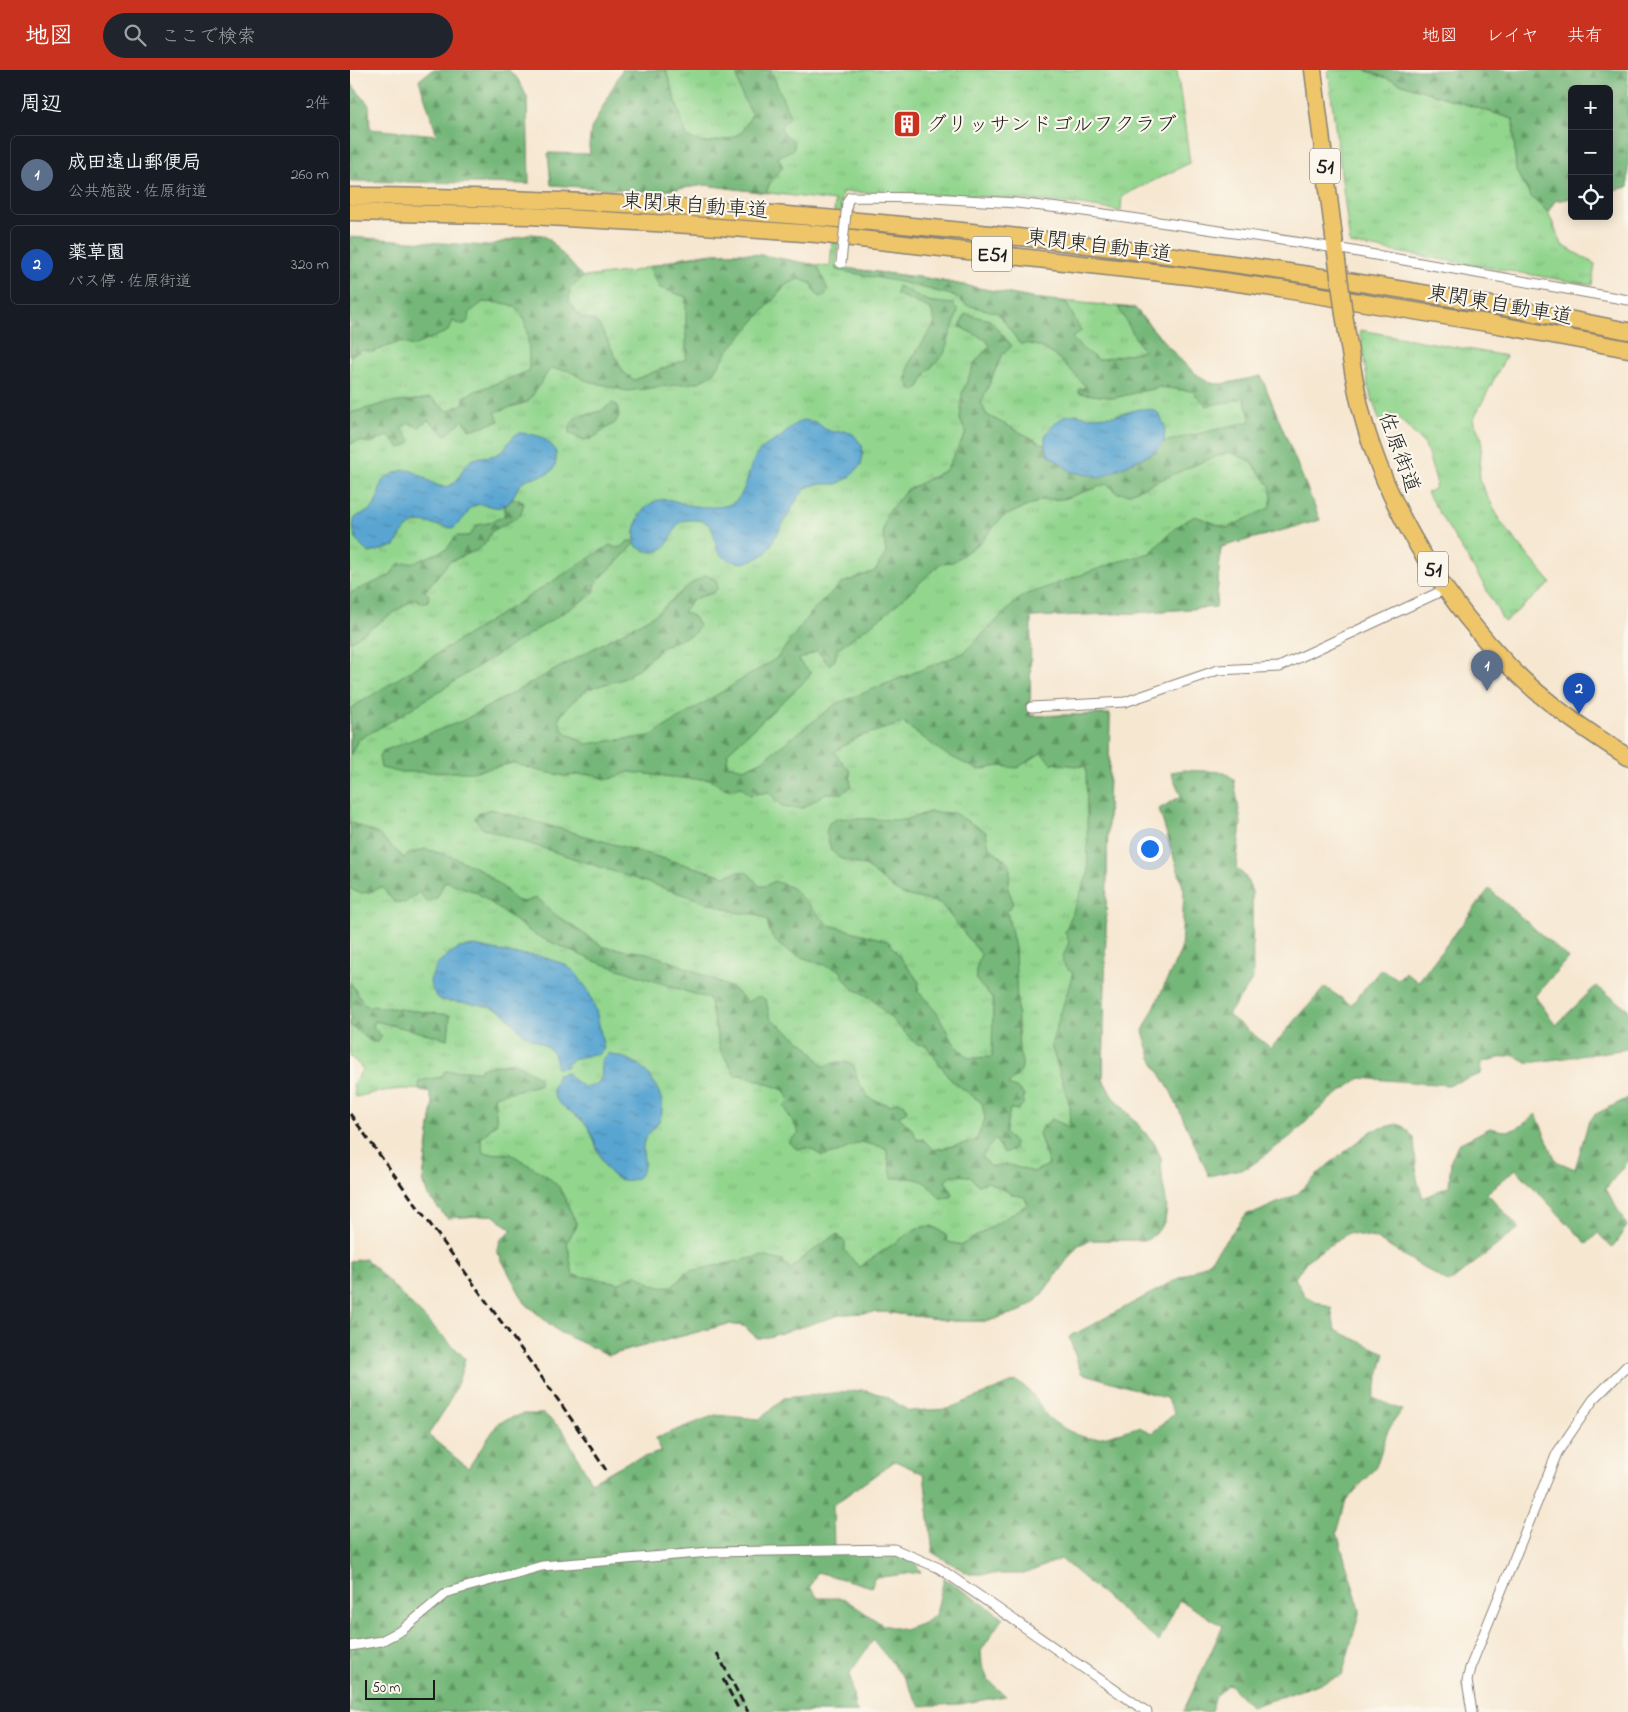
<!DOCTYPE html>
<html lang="ja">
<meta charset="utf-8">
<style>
body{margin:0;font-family:"Indie Flower","Klee One",sans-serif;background:#20242c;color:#f1f3f6}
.controls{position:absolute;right:15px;top:15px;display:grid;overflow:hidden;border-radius:8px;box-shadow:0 2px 12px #0003}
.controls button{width:45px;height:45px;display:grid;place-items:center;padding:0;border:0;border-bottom:1px solid #363941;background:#171b24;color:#f1f3f6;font:25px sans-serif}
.scale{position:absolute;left:15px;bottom:12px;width:70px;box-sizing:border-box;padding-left:5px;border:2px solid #1c1c1c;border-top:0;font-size:14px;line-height:18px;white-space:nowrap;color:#1c1c1c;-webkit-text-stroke:4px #fbf7ec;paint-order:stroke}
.you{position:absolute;left:799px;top:778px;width:18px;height:18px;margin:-12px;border:4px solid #fff;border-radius:50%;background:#1a73e8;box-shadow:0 0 0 8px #1a73e833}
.badge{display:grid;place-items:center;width:32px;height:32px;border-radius:50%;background:#c8321e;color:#fff;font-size:16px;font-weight:700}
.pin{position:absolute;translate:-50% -41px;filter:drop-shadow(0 1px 2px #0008)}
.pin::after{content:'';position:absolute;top:26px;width:18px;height:15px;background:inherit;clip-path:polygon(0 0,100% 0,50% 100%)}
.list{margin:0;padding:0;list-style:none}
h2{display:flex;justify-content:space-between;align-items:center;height:65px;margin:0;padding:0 20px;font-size:21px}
h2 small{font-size:16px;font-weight:400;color:#9ea1a6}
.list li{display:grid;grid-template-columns:32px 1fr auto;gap:15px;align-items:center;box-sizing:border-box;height:80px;margin:0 10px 10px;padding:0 10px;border:1px solid #363941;border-radius:8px}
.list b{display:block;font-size:19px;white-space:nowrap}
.list p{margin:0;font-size:16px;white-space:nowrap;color:#9ea1a6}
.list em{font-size:16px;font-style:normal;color:#9ea1a6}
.icon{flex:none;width:28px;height:28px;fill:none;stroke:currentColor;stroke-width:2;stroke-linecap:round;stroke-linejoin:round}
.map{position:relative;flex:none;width:1278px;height:1642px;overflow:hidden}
header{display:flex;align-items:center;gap:30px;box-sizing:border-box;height:70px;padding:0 25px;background:#c8321e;color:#fff}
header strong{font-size:24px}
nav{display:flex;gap:28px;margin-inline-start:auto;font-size:18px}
.search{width:350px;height:45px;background:#20242c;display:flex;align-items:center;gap:12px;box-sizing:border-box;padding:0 18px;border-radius:28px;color:#9ea1a6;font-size:19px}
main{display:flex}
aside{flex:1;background:#171b24}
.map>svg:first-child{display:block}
.grass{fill:url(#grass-tufts);stroke:#577955}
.forest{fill:url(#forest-firs);stroke:#486a4a;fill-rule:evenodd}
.water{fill:url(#water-ripples);stroke:#3a6076}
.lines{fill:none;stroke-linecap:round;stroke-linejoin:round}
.street-casing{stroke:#898276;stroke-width:11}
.highway-casing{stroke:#898276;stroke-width:19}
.street{stroke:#fff;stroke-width:9}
.highway{stroke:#eec569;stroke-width:16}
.rail{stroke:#1c1c1c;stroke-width:3;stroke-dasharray:8 4;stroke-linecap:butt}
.street-bridge-casing{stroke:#898276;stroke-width:11;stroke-linecap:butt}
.highway-bridge-casing{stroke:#898276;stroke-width:19;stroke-linecap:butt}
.street-bridge{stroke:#fff;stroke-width:9}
.highway-bridge{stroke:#eec569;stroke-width:16}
.labels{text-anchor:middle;stroke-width:4.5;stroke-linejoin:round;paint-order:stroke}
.shield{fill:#fbf7ec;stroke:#5f5e5a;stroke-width:1}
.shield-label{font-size:20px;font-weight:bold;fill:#1c1c1c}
.poi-label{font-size:21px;fill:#1c1c1c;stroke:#fbf7ec;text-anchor:start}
.street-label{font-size:21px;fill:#1c1c1c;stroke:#fbf7ec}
</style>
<header>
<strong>地図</strong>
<div class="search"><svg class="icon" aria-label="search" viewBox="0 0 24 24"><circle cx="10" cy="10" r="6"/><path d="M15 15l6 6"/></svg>ここで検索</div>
<nav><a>地図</a><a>レイヤ</a><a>共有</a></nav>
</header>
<main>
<aside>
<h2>周辺<small>2件</small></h2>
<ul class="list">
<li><span class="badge" style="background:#5c6f8a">1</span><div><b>成田遠山郵便局</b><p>公共施設 · 佐原街道</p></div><em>260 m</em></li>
<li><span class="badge" style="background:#1a4fb4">2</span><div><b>薬草園</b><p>バス停 · 佐原街道</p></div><em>320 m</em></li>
</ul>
</aside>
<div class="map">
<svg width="1278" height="1642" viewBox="0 0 1278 1642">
<defs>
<pattern id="grass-tufts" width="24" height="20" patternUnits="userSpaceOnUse" patternTransform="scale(1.25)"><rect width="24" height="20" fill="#92d68e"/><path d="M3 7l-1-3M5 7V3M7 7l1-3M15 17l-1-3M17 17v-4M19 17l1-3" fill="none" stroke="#7db77a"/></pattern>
<pattern id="forest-firs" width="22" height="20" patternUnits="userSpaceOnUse" patternTransform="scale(1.25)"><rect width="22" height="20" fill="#75b779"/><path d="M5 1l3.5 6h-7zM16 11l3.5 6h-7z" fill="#5f9462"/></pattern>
<pattern id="water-ripples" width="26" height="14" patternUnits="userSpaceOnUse" patternTransform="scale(1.25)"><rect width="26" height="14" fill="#59a5d1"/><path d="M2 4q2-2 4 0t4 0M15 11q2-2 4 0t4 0" fill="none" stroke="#4986a9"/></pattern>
</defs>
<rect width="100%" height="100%" fill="#fbf7ec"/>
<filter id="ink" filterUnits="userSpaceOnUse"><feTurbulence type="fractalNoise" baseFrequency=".02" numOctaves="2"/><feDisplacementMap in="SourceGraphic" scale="10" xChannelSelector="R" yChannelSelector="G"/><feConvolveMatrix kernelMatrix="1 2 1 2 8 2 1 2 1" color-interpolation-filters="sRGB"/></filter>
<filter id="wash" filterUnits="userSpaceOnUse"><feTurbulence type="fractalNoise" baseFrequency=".0096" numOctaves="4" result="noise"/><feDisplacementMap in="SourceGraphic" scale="20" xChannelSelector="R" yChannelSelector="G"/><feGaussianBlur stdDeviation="1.12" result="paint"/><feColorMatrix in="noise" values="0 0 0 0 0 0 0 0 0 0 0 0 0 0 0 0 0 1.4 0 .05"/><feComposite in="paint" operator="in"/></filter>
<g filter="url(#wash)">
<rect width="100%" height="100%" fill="#f6e7d1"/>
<path class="grass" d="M272,0H827L840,93L772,126L771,141L717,133L624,126L492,122L486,197L576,208L681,228L785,238C801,256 843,311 865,314C874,315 901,308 911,306L970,450L871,477L866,537L785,543L680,547V646L760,644L753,1010L761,1024L804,1073L811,1088L812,1110L817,1135L815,1151L807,1162L797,1170H741L728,1175L688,1229L673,1240L638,1251H604L534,1242L493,1244L418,1267L407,1268L394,1256L378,1254L259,1285L209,1262L175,1233L147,1181L151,1169L162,1160L143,1145L97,1148L78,1126L73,1110L83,1034L79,1022C55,1015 30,1022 5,1027L3,1014L13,999L0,986V180L194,197L235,207L284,201L334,187L363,183H391L480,197L485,131L355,115L304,122Z
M978,0H1015L1058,16L1163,49L1166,101L1181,127L1198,142L1212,175L1245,194L1242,215L1000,174Z
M1010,260L1156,286L1123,350L1132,369L1129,410L1152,454L1201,513L1154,552L1134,515L1077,423L1085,418L1086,410L1075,375L1045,344L1030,352L1018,317Z"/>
<path class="forest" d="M82,0H159L167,8L177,27L179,114L0,111V12L19,35L20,59L87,65L69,10Z
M272,0H316L337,67L353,73L379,69L392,62L402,44L390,21L386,0H421L440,47L431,56L433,63L444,72V79L428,87L433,97L420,113L416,123L355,115L304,122L201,115L198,83L240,84L239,75L241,59Z
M1015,0H1278V117L1259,121V19H1222V128L1205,131L1198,142L1181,127L1166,101L1163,49L1058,16Z
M181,164L192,165L200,170L233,207L220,220L219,232L231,247L245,251L251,258L274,303L284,310L336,289V227L310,218L299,197C329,189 359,181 390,183C415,184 441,191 467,195L478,220L475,225L471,227L466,224L462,214L449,209L436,215L377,282L364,303L349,312L277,321L235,310L217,300L200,299L178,332L145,342L149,351L120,360L113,350L96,365L78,350L69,357L59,353L51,358L61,370L59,374L50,378L38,366L20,373L9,371L0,374V343L33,334L81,328L98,341L113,334L114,327L123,322L179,301C179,284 180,241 161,235C153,232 141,233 133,232L120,242L119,249L115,254H108L103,251L98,261L63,276L50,272L22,282L12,280L0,286V167L137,176Z
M485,197L576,208L681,228L716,232L731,261L722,268L733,279L748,290L793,281L768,237L785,238C801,256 843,311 865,314C874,315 901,308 911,306L970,450L871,477L866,537L785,543L681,547L680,646L760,644L753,1010L761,1024L804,1073L811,1088L812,1110L817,1135L815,1151L807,1162L797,1170H741L728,1175L688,1229L673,1240L638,1251H604L534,1242L493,1244L418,1267L407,1268L394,1256L378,1254L259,1285L209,1262L175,1233L147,1181L151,1169L162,1160L143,1145L97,1148L78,1126L73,1110L83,1034L79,1022L69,1019V1011L91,1007L95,1001H130L131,998L163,992L189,1007V1015L144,1026L147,1053L131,1068L133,1083L161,1084L197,1106L210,1118L227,1155L217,1172L223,1205L270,1213L286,1204C305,1217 321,1227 335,1202L412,1186L433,1191L441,1200L451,1189L487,1164L495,1172V1181L509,1197L567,1158L582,1156L595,1163L598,1172L612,1175L678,1134L674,1127L664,1125L638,1112L628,1115L619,1106L602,1105L595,1111L601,1120L603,1126L597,1128H590C573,1107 568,1108 542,1108L536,1078L510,1072L487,1083L472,1086L459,1078L447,1079L438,1072L449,1063L434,1036L440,1030L434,1020L396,1006L385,1005L370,979L359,929L244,891L185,865L126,822L95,811L87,828L77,832L69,822L55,833L44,832L32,817C21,822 11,827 0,818V752L28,764L54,788L59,784L75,779L101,786L131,800L155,819L165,830L174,832L186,828L191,831L204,844L254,877L297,883L328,894L382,918L398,932L405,927H411L416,930L420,948L457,976L474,997C486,991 492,989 504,996L508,1011L520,1029L540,1035L547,1032L555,1035L557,1041L548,1046L562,1059L567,1069H573L583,1080L626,1071L635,1049L632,1033L601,1010L576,975L566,974L521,928L502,918L494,908L490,900C473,894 441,886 428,874C421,868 419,859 417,850L405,844L389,843L132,758L125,748L129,743L141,739L375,806C395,799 396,799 409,816H415L425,811L442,818L479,855L538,871L569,912L568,921L587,943L603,972L619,988L642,987L643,929C625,909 621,911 631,884L590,833L554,825L545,820L517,797L489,788L481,780L476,762L479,753L488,748L555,750L579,742L604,743L636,762L639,777L660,794V805L658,819L663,831L661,837L657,841L665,878L669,983C677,1000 669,1003 658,1015L668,1019L674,1025L673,1034L668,1040L660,1039L655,1063L664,1073V1079L654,1083L645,1069L632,1086L639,1096L645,1097L656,1094L683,1102L699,1095L689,1064L692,1057L702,1049L719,1057L720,1036L701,975L723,903L716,898L712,889L719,872L715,862L738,804L736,697L701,693L691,683L667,698L649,696L629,700L597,685L553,653L508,667L484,682L500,701L501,716L493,723H476L453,738H436L428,733L419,722L400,725L391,717C376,721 373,719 361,709H339L279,702L257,710L243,704L215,706L189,701L164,693L122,702H48L31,698L29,687L33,681L112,651L306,544L339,515L356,505L366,510L368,518L363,523L343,529L333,542L343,546L349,555L344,564L313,576L293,595L273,609L238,619L220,634L209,648L212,660L236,674L300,666L427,588L462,541L492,513L525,501L536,483L533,461L537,443L557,420L596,400L616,363L610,350L612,323L625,292L640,276L636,270L610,257L615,244L640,250L662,276L652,285L631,333L637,345L695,375L699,385L786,390L803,383L814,372L901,351L894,328L857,336L842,321L809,317L764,328L729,323V319L736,317C720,299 696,270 670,274L648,243L616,235L605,226L550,212L486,200ZM879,382L900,391L920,416L922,428L919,438L877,458L845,446L826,457L800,483L767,492L672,526L613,583L486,634L413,690L394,699L377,695L378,682L455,611L461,603L448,590L467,581L479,595L485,590L487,579L537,543L591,493L603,492L632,471L652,447L692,430L713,429L757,414L768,423L778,424L854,391Z
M548,216L578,231L603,234L606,237L608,241L594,284L576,303L570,316L566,320L561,319L556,309L560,292L585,253L581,239L546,224Z
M262,333L267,335L269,345L266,352L241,369L232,370L219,363L221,354L226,347L251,341Z
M163,429H170L174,433L170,446L141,462L135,474L127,480L99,492L75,521L79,525L78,531L71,533L66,528L0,572V523L39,506L49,494L66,492L97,479L106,466H119L127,455L138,453L154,446L155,436Z
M278,471H282L284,475L245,514V521L240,526L43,650L8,670L0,685V639L260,475L266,478L273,476Z
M834,700L875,702L884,710L891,753L886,798L895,806L902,821L903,909L878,945L921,978L975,917L1001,935L1031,899L1048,909L1055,902L1068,912L1139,819L1218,888L1185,926L1206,955L1246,916L1278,939V979L1179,993L1162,985L1132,992L1131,1004L1098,1015L1010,1008L978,1031L941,1066L899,1097L859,1106L821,1022L801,988L793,961L831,880L834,820L809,739L831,726L821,702Z
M0,912L15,935L100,945L98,969L25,951L23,957L32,966L28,972H22L0,955Z
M1278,1028V1090L1256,1119L1277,1156L1262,1178L1248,1163L1237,1174L1166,1099L1137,1123L1169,1158L1099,1213L1025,1168L998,1163L957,1190L945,1208L955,1226L981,1238L985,1260L1035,1283L1023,1328L1052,1340L1038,1360L1026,1397L996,1431L987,1463L1010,1540L992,1606L901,1637L879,1614L864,1628L861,1642H833L873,1556L829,1530L809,1572L711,1489L674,1504H619L583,1483L574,1404L545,1391L483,1435L484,1482L547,1483L564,1491L571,1502L524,1508L522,1517L467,1502L460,1517L468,1528H493L533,1555L554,1560L574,1553L586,1544L594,1508L653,1547L631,1581L632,1595L638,1610L656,1626L610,1634L570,1636L554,1608L523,1570L500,1603L505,1638L508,1642H0V1191L16,1189L115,1288C109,1317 95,1341 78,1365L118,1398L149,1352L172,1344H194L213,1360L241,1412L278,1392L310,1382L306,1368L365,1345L410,1349L434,1328L512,1320L533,1325L559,1341L597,1339L666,1311C681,1318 687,1332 696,1345C703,1354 733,1370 744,1368C759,1367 775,1360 789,1357L802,1363L825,1343L816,1328L731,1303L719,1267L858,1193L897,1143H905L947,1124L978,1095L1023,1060L1047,1054L1053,1056L1064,1068L1067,1109L1073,1128L1099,1116L1101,1090L1108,1074L1140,1058C1163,1065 1169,1058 1186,1044L1206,1091L1225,1099L1238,1054L1244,1045Z"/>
<path class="water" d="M790,339H799L807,342L811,348L815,357L814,372L803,383L751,407L722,402L699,385L695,375V366L704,354L715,346L726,344L739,347L763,346Z
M453,350L466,352L475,359L483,362L495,361L503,364L512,375L513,384L511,395L500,407L487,414H468L457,417L449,426L416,483L406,489L392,493L378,490L368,482C363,465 365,449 343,450C337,450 332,450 328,454C325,458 323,464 321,468C312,485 300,485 286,476C283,466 285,459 288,450C293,436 306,427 321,430C328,431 335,435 343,436C354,437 367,438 378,435C399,428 396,399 407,384C414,375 424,372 432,366C440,359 443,354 453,350Z
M169,363C180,364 189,364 198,372C203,376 207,381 206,388C206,413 181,400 170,415C164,422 164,431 154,436C143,441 131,429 121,438C119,439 118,442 117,444C113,449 108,454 104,458C73,455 63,440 45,476L20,483C8,477 0,461 5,448C11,443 19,443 24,436C34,419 24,411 45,403C48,402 52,400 55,400C71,399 85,423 101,415C111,410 111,398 119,392C128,384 142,389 151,382C158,376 160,367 169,363Z
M124,876L164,884L189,886L214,894L225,902L238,920L246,940L254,979L247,985L242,984C232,989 221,986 216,997L206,998C210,977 185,972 174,964C162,954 157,941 141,937C125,933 107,932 91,930L86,926L81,917L80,910L88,893L99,884L109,878Z
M259,983C269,987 282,989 290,996C304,1008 319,1033 309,1051C304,1059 294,1067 293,1076C292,1084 296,1092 293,1099C291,1106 286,1109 280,1110C255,1115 248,1077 240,1061C233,1045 206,1037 203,1023C202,1016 207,1011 207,1005L218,1003L221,1008L234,1017H239L244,1015L249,1012L252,1006L251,990Z"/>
</g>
<g filter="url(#ink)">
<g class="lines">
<g class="street-casing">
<path id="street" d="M497,133L500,127L583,128L667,133L734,141L986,178L1278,230
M681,637L775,632L868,600L929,597L1096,519
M0,1576L31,1571L52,1560L98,1522L192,1496L361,1482L544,1479L589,1498L797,1642
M1122,1642L1117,1611L1120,1598L1207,1383L1243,1330L1278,1295"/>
</g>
<g class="highway-casing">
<path id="highway" d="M963,0L987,191
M0,126C244,127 487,145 729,174C913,196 1096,224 1278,261
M0,142L179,146L340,155L467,164L838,206L930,219L1143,254L1278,279
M994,244C1001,287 1006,332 1021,374C1049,457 1100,535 1160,597C1194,632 1237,661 1278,687"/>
</g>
<use href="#street" class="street"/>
<use href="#highway" class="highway"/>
<path class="rail" d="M0,1044L211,1334L256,1400
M367,1583L398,1642
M373,1609L389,1640"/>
<g class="street-bridge-casing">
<path id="street-bridge" d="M491,193L497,133"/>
</g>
<g class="highway-bridge-casing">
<path id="highway-bridge" d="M987,191L994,244"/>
</g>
<use href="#street-bridge" class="street-bridge"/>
<use href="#highway-bridge" class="highway-bridge"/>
</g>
</g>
<defs>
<g id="building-square" transform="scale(1.4375)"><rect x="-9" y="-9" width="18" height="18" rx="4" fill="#c8321e" stroke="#fbf7ec"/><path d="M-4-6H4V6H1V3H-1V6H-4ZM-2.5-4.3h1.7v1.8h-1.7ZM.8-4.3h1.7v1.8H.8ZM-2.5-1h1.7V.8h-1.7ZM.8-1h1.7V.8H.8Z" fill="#fff"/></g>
</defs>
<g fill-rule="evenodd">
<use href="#building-square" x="557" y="54"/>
</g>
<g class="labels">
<g class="shield">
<rect x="960" y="78.5" width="30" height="35" rx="4"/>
<rect x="622" y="166.5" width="40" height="35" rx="4"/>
<rect x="1068" y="481.5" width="30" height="35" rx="4"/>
</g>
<g class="shield-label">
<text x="975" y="103">51</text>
<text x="642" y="191">E51</text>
<text x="1083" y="506">51</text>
</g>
<g class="poi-label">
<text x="576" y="61">グリッサンドゴルフクラブ</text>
</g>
<g class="street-label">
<text transform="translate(345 135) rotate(4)" y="7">東関東自動車道</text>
<text transform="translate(749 175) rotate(7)" y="7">東関東自動車道</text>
<text transform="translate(1150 234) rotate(10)" y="7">東関東自動車道</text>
<text transform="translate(1050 382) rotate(70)" y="7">佐原街道</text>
</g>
</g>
</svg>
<div class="controls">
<button>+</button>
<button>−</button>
<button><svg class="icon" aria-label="locate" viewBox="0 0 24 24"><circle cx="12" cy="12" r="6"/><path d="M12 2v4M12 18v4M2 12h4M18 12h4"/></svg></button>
</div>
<div class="scale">50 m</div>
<div class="you"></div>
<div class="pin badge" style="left:1137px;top:621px;background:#5c6f8a">1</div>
<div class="pin badge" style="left:1229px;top:644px;background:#1a4fb4">2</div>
</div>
</main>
